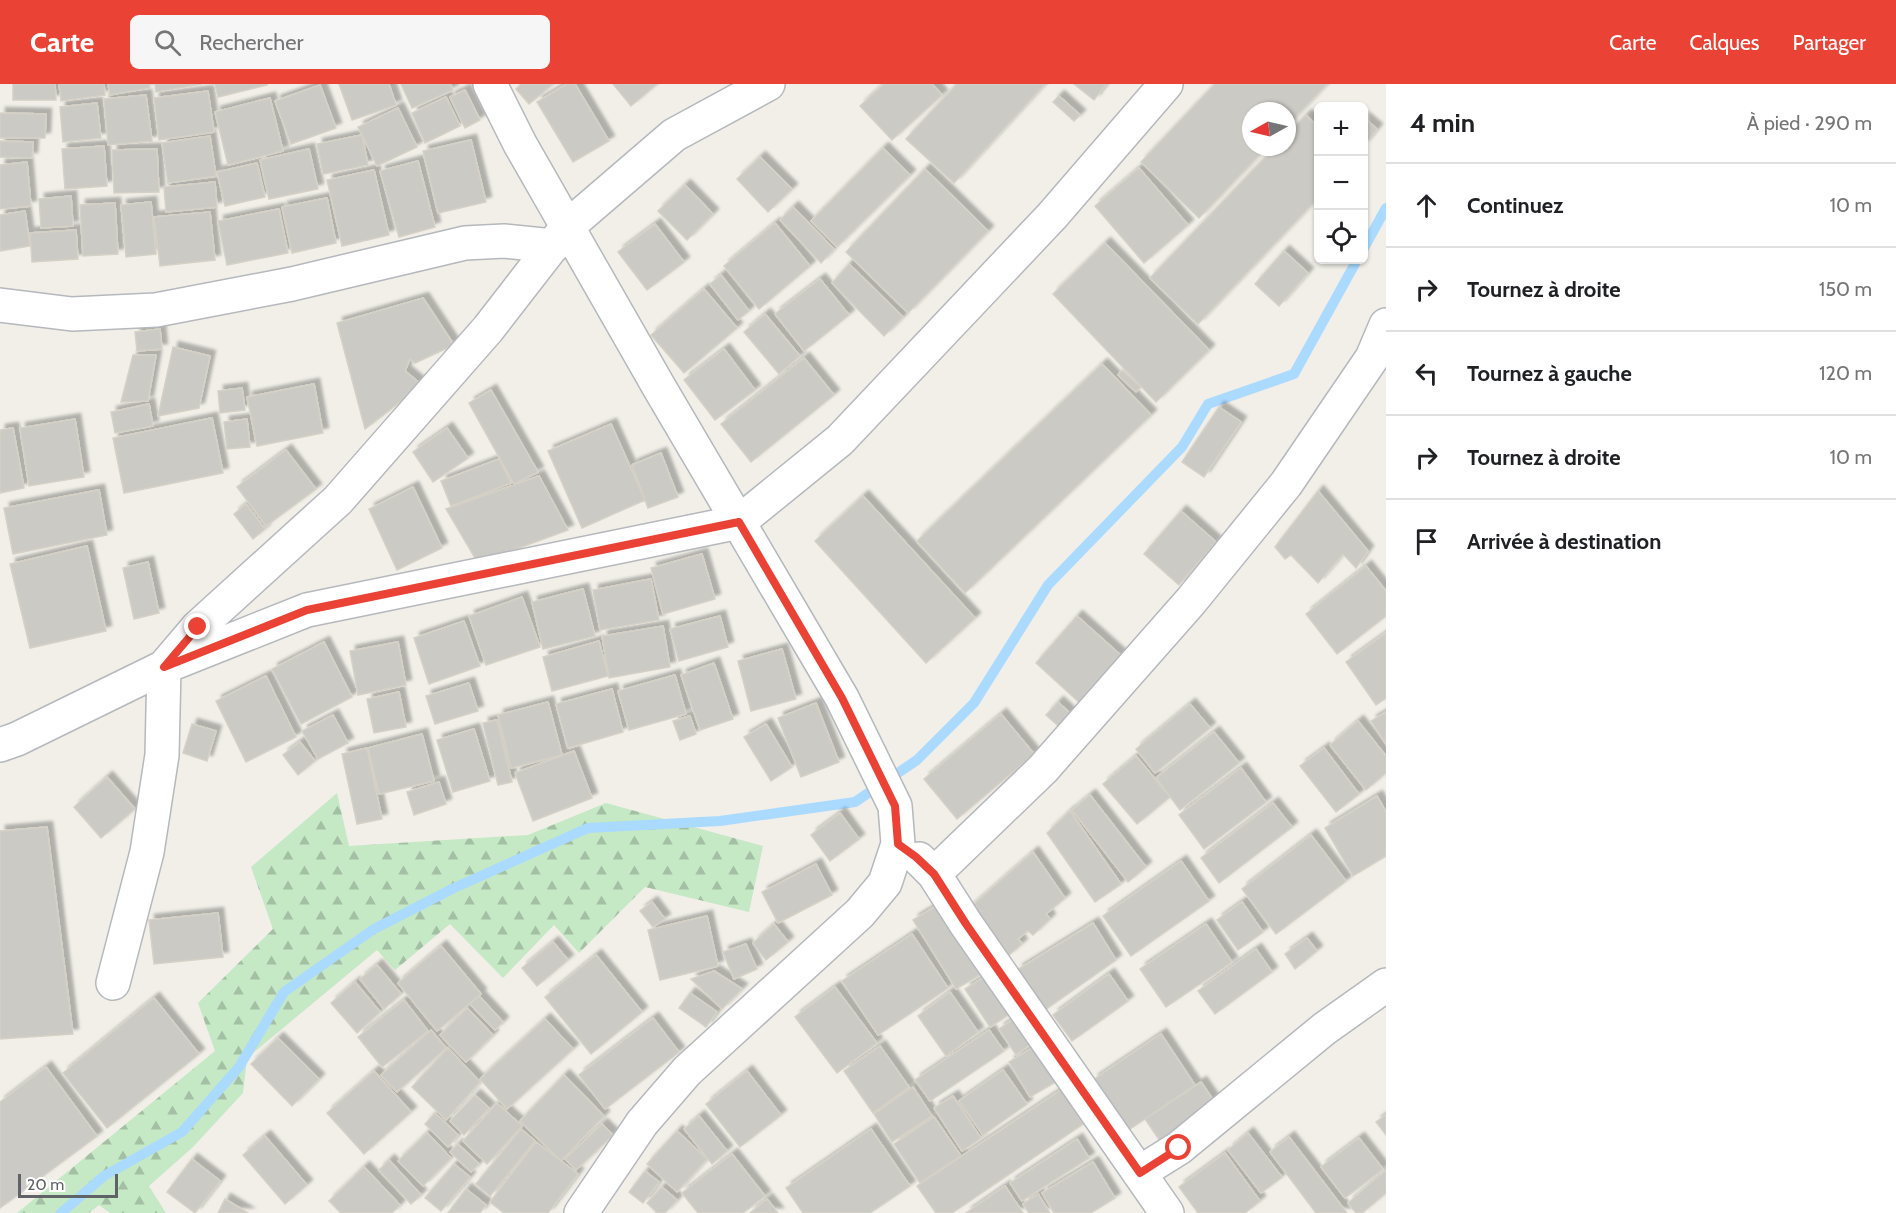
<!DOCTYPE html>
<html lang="fr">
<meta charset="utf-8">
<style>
body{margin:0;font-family:Cabin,sans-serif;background:#f6f6f6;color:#202124}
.controls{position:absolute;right:18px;top:18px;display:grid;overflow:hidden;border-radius:9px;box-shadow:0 2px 4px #0004}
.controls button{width:54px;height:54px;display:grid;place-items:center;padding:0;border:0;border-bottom:2px solid #e0e0e0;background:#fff;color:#202124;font:30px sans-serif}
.compass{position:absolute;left:1242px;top:18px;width:54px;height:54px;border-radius:50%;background:#fff;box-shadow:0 2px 4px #0004;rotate:262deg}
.scale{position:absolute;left:18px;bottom:15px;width:100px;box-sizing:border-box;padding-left:6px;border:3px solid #5f6368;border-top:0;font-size:16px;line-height:21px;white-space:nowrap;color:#5f6368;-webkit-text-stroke:4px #fff;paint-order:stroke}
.stop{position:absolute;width:18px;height:18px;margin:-14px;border:4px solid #ea4335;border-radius:50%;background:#fff}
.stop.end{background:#ea4335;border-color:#fff;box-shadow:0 2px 6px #0008}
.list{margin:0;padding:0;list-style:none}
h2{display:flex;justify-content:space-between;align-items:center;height:78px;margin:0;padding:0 24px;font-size:26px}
h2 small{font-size:20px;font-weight:400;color:#757577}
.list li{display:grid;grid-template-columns:39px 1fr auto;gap:18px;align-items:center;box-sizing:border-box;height:84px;padding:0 24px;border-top:2px solid #e0e0e0}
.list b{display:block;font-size:22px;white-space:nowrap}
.list em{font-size:20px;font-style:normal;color:#757577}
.icon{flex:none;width:33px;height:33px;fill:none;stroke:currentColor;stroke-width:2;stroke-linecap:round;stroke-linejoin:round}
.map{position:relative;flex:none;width:1386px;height:1129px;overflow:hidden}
header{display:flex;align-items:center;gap:36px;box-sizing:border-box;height:84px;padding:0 30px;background:#ea4335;color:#fff}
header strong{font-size:28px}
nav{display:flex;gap:33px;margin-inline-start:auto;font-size:21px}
.search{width:420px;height:54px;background:#f6f6f6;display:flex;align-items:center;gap:15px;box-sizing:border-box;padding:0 21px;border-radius:9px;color:#757577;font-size:22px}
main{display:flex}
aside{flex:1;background:#fff}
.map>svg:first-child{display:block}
.forest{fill:url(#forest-firs)}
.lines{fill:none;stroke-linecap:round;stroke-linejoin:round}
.stream{stroke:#aadaff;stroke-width:10}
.building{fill:#cccac5;stroke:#d6d1c6;stroke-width:1.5;filter:url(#shadow)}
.minor-casing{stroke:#b5b8bc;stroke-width:36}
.minor{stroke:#fff;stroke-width:33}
.route{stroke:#ea4335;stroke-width:8}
</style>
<header>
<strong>Carte</strong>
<div class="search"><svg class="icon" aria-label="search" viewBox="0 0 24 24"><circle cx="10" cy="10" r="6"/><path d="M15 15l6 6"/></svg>Rechercher</div>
<nav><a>Carte</a><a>Calques</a><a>Partager</a></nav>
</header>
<main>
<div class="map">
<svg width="1386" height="1129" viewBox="0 0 1386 1129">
<defs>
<pattern id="forest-firs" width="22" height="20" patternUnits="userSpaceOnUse" patternTransform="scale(1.5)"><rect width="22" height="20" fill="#c5e8c5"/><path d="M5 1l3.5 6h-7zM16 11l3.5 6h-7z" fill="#a3c0a4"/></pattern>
<filter id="shadow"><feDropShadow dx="5.5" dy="-5.5" stdDeviation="1.5" flood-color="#0004"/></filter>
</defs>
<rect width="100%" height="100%" fill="#f1efe8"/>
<path class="forest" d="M337,709L349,762L528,751L606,719L763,762L749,828L645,803L579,869L554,841L503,894L450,840L395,886L377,866L247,974L243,1009L193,1063L149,1102L166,1129H110L99,1121L89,1129H17L215,967L198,919L273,845L251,783Z"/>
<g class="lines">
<path class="stream" d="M1364,164L1386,124
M61,1129L104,1092L182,1048L239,983L284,908L374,845L454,804L588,744L720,737L855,718L917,676L974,619L1048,501L1182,363L1208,320L1294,290L1357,176"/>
</g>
<path class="building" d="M13,0H55L56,16H13Z
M59,0H104L105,11L61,17Z
M108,0H149L150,4L110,11Z
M155,0H202L156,8Z
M215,0H267V1L218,13Z
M339,0H389L396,21L352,36Z
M401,0H450L453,6L412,24Z
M521,0H553L529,20L516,5Z
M567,0H575L609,57L573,78L537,18Z
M613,0H657L631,22Z
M884,0H932L942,11L892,56L860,22Z
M957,0H1045L954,99L906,55Z
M1074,0H1106L1094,16Z
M1215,0H1327L1287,42V27H1251V63H1267L1199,134L1141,78Z
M320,1L336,44L291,60L275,17Z
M465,6L480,36L465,44L450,13Z
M208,7L214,48L159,56L154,14Z
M146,11L152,57L108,61L104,15Z
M1059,12L1080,31L1074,37L1053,18Z
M446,13L460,42L425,59L412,29Z
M270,14L283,67L228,81L215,28Z
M97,19L101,54L63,58L60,23Z
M398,24L417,63L377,82L358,43Z
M0,29L46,30L45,54H0Z
M1306,31L1318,43V114L1198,240L1150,194L1275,63H1287V51Z
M1364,34L1377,45L1364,61Z
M362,51L368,81L323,90L317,60Z
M210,52L216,92L168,99L162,59Z
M471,56L486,118L438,129L423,67Z
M0,57L33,58L32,74L0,73Z
M104,62L107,102L65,105L62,65Z
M883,64L910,91L837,163L811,137Z
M157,65L159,108L114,109L112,66Z
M309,65L318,105L269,115L260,76Z
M760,73L792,105L768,128L737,95Z
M418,77L435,143L399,153L380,87Z
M27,78L31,122L0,125V81Z
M257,79L265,113L225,122L217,88Z
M1139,84L1188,141L1144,179L1095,122Z
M925,85L988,147L908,229L846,168Z
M374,86L389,151L342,162L327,96Z
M215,98L217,123L166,128L164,103Z
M685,101L713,130L687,156L658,127Z
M71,112L73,142L41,144L39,115Z
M327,114L336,159L292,169L282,123Z
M151,118L156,170L126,173L121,121Z
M115,119L118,170L83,172L80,121Z
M793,123L834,165L821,179L780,136Z
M279,125L288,169L227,181L218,137Z
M25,127L30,162L0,167V131Z
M210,128L215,176L160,182L154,133Z
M775,139L810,182L759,225L724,182Z
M655,140L684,178L647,206L618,168Z
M76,146L78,175L32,178L30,149Z
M1105,159L1209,266L1156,318L1053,210Z
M1284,167L1308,189L1279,222L1255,200Z
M849,180L903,233L884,252L832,199Z
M721,191L749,227L738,236L710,200Z
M820,195L849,231L804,267L775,230Z
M704,205L737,244L684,289L651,251Z
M423,214L454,261L415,279L410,275L405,287L422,301L365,345L337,239Z
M765,230L800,272L779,290L744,248Z
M160,245L162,265L137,267L135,248Z
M173,263L210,272L199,324L158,332Z
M724,265L755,306L715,336L684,296Z
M133,271H156L148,317L121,318Z
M804,274L834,311L751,378L721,340Z
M1102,280L1151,331L965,509L917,457Z
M1122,286L1141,303L1136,308L1118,291Z
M314,300L323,349L257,362L247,313Z
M242,304L245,326L220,329L218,307Z
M491,306L538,388L514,400L469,319Z
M149,320L153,342L115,349L111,328Z
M1219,323L1241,338L1204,393L1182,378Z
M212,334L223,389L124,409L113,354Z
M75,335L84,393L29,402L20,344Z
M247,335L250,363L227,365L224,338Z
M611,340L645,416L582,444L548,367Z
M13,344L24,404L0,409V346Z
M447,344L468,374L433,398L413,368Z
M286,366L316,405L266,442L237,403Z
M661,369L678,413L648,424L632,381Z
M499,375L511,399L451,422L441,397Z
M539,392L568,446L478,479L446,425Z
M413,403L442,464L397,486L369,425Z
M99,406L107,451L13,470L4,424Z
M1318,407L1368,467L1356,484L1343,470L1318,499L1291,471L1285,475L1275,463Z
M863,412L975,534L926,579L815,457Z
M246,420L265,445L253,455L234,430Z
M1181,427L1216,458L1179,501L1144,470Z
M87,462L106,547L30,564L10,480Z
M702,470L715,515L663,530L651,484Z
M148,478L159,529L134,535L123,484Z
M1366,482L1386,507V532L1337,570L1306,530Z
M651,495L659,536L600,546L593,506Z
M583,505L595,552L543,565L532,518Z
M522,513L540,563L486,581L469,532Z
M720,532L728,563L679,577L670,545Z
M1077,532L1125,575L1083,622L1036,579Z
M464,537L480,582L429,600L414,554Z
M663,542L670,583L609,594L602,552Z
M1386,549V614L1376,621L1346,578Z
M599,557L608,592L552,607L543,573Z
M324,558L352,613L301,640L272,585Z
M398,558L406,601L358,611L350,567Z
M782,565L796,615L751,627L738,577Z
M714,579L733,635L700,646L681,591Z
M675,591L686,630L629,646L618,607Z
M266,592L296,653L246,678L216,617Z
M469,599L478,627L435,640L426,612Z
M612,605L623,648L568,664L556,620Z
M399,608L406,643L374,649L367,615Z
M548,618L562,671L511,684L498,631Z
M1058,618L1076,635L1064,647L1046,631Z
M816,619L839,678L801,693L778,634Z
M1190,620L1210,644L1155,689L1136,665Z
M1386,628V660L1371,637Z
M1001,630L1034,670L957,735L924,695Z
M333,631L348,659L318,675L302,647Z
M690,632L696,650L680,656L673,637Z
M497,636L512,698L498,701L483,639Z
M1358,637L1386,672V689L1366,706L1330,661Z
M192,640L216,647L207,677L183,669Z
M766,640L792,683L771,697L744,653Z
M474,645L490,697L453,708L437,656Z
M1214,648L1239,679L1180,726L1156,694Z
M422,650L434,697L379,710L368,664Z
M300,658L315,677L298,691L283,671Z
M367,664L382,735L357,740L342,670Z
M1324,664L1359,710L1336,728L1300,682Z
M574,667L592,714L533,737L515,689Z
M1136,672L1170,713L1137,740L1103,700Z
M1241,684L1266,718L1204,765L1179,731Z
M107,693L135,725L101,754L74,723Z
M439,698L446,720L414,731L407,708Z
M1090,711L1146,783L1128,798L1072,726Z
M1377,712L1386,728V772L1353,792L1325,744Z
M1273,719L1292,743L1219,799L1201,774Z
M1070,727L1121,800L1095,818L1047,749Z
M840,729L859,755L830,777L811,751Z
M47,743L73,950L0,955V747Z
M1311,751L1346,797L1276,850L1242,805Z
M1033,768L1065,814L1046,830L1050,835L1033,851L1028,847L1018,855L1022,860L1008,872L965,828Z
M1181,777L1209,817L1131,872L1103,832Z
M816,780L832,811L778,839L762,808Z
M946,816L988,886L956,905L913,836Z
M652,818L665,835L653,843L640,827Z
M1242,818L1263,848L1238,866L1217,836Z
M218,829L223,873L154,880L149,836Z
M707,832L718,882L660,896L648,846Z
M1093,839L1116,876L1042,928L1017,886Z
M774,840L788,858L766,876L753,859Z
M1206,840L1232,878L1166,923L1140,885Z
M912,850L948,904L878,951L842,897Z
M1307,854L1317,867L1295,885L1285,870Z
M553,858L568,876L537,902L522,884Z
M746,860L757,885L734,895L723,868Z
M441,862L481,910L437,947L398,899Z
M1256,865L1272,888L1215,930L1198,907Z
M596,871L642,928L591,970L545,913Z
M377,881L401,910L384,925L360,895Z
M714,887L742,905L722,925L691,895Z
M991,889L1016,926L990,943L965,905Z
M1109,890L1128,917L1072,957L1053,931Z
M355,898L380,928L357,949L331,919Z
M835,903L877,959L837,989L795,933Z
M950,908L978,948L946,972L918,932Z
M690,909L717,928L706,943L679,924Z
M479,912L503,938L495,946L470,920Z
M154,914L199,970L107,1044L63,989Z
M404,916L428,947L382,983L358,953Z
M467,924L493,951L466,978L440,951Z
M1018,932L1035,957L1016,971L999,945Z
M653,934L679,968L605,1025L579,991Z
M545,935L573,965L507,1025L480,995Z
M431,946L446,964L397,1008L381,991Z
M989,946L1004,967L930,1017L915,996Z
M1161,950L1195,1001L1127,1047L1093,996Z
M278,954L319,995L292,1022L251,980Z
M1037,961L1059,996L1030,1013L1009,978Z
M880,962L909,1003L873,1029L844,987Z
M448,964L480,998L446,1036L412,1003Z
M46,983L97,1052L0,1124V1018Z
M1003,986L1027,1020L983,1051L959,1017Z
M374,987L411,1028L364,1070L327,1029Z
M747,987L781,1031L740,1063L706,1020Z
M564,991L604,1032L561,1077L520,1037Z
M1201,998L1220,1026L1164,1063L1145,1035Z
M913,1003L932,1032L892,1058L874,1030Z
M1061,1006L1083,1040L952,1129H936L917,1102Z
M475,1011L489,1024L464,1051L450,1037Z
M953,1012L981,1054L962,1067L934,1024Z
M497,1019L522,1042L487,1080L463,1057Z
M435,1029L458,1051L448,1063L425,1040Z
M1386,1031V1051L1376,1038Z
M699,1032L727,1067L712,1080L684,1045Z
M934,1033L961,1072L920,1099L894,1060Z
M602,1040L613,1051L576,1086L565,1075Z
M521,1045L535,1057L490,1112L476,1100Z
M871,1045L910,1102L870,1129H803L786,1104Z
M677,1047L707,1075L677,1108L647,1080Z
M427,1049L451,1074L423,1102L398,1077Z
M1248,1049L1282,1093L1261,1109L1228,1066Z
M265,1052L307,1101L285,1120L243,1071Z
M1289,1053L1347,1129H1316L1270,1068Z
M1359,1054L1383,1085L1345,1114L1321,1083Z
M1077,1055L1089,1074L1022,1117L1010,1099Z
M536,1058L578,1090L548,1129H504L490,1118Z
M458,1060L479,1080L471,1088L450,1068Z
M1225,1069L1260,1117L1245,1129H1198L1179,1103Z
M732,1070L765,1112L743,1129H698L682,1109Z
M192,1075L220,1097L195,1129L167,1108Z
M389,1076L421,1111L411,1120L379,1086Z
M1093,1078L1115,1114L1091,1129H1054L1042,1109Z
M454,1080L470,1093L441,1127L425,1114Z
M364,1083L400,1121L392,1129H341L329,1117Z
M1386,1086V1109L1362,1129H1356L1348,1119Z
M645,1087L659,1098L643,1119L629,1108Z
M1005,1102L1023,1129H966Z
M662,1103L677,1116L665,1129H657L647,1119Z
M466,1105L486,1121L480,1129H448Z
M1038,1110L1050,1129H1029L1023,1120Z
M225,1115L248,1129H218Z
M767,1115L778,1129H750Z"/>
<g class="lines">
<g class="minor-casing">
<path id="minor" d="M490,0L520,60L659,303L842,614L895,722L898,760L885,799L860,829L687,987L642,1039L581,1129
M0,221L72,230L156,226L292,200L465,159L504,157L553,162
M0,661L17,655L164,583L307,526L739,438L840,356L1052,132L1166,0
M919,775L934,790L966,840L1167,1129
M934,790L1043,685L1191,517L1286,400L1372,274L1386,241
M113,899L147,768L162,671L164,583L198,543L338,416L488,245L567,143L674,51L768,0
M1139,1089L1179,1064L1324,945L1386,901"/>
</g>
<use href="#minor" class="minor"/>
</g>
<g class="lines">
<path class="route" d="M198,543L164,583L307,526L739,438L842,614L871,673L895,722L898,760L916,773L934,790L966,840L1140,1089L1179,1064"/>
</g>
</svg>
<div class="controls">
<button>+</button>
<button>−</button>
<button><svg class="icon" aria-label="locate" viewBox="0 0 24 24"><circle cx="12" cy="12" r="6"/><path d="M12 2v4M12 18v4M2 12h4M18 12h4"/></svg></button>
</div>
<svg class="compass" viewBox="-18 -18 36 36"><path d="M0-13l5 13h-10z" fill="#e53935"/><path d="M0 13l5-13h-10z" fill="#757577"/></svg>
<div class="scale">20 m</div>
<div class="stop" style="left:1179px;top:1064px"></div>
<div class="stop end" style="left:198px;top:543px"></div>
</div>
<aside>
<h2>4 min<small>À pied · 290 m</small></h2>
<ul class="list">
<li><svg class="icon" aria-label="ahead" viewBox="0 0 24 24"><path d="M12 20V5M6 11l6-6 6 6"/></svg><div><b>Continuez</b></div><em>10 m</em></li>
<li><svg class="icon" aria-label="right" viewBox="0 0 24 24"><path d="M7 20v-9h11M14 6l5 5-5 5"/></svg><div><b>Tournez à droite</b></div><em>150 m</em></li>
<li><svg class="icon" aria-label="left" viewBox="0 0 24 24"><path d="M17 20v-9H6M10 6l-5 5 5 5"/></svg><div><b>Tournez à gauche</b></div><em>120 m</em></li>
<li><svg class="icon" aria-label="right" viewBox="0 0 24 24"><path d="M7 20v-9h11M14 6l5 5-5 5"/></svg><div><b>Tournez à droite</b></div><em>10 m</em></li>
<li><svg class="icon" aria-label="arrive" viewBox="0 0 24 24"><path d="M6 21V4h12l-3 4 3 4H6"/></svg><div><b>Arrivée à destination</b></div></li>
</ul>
</aside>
</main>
